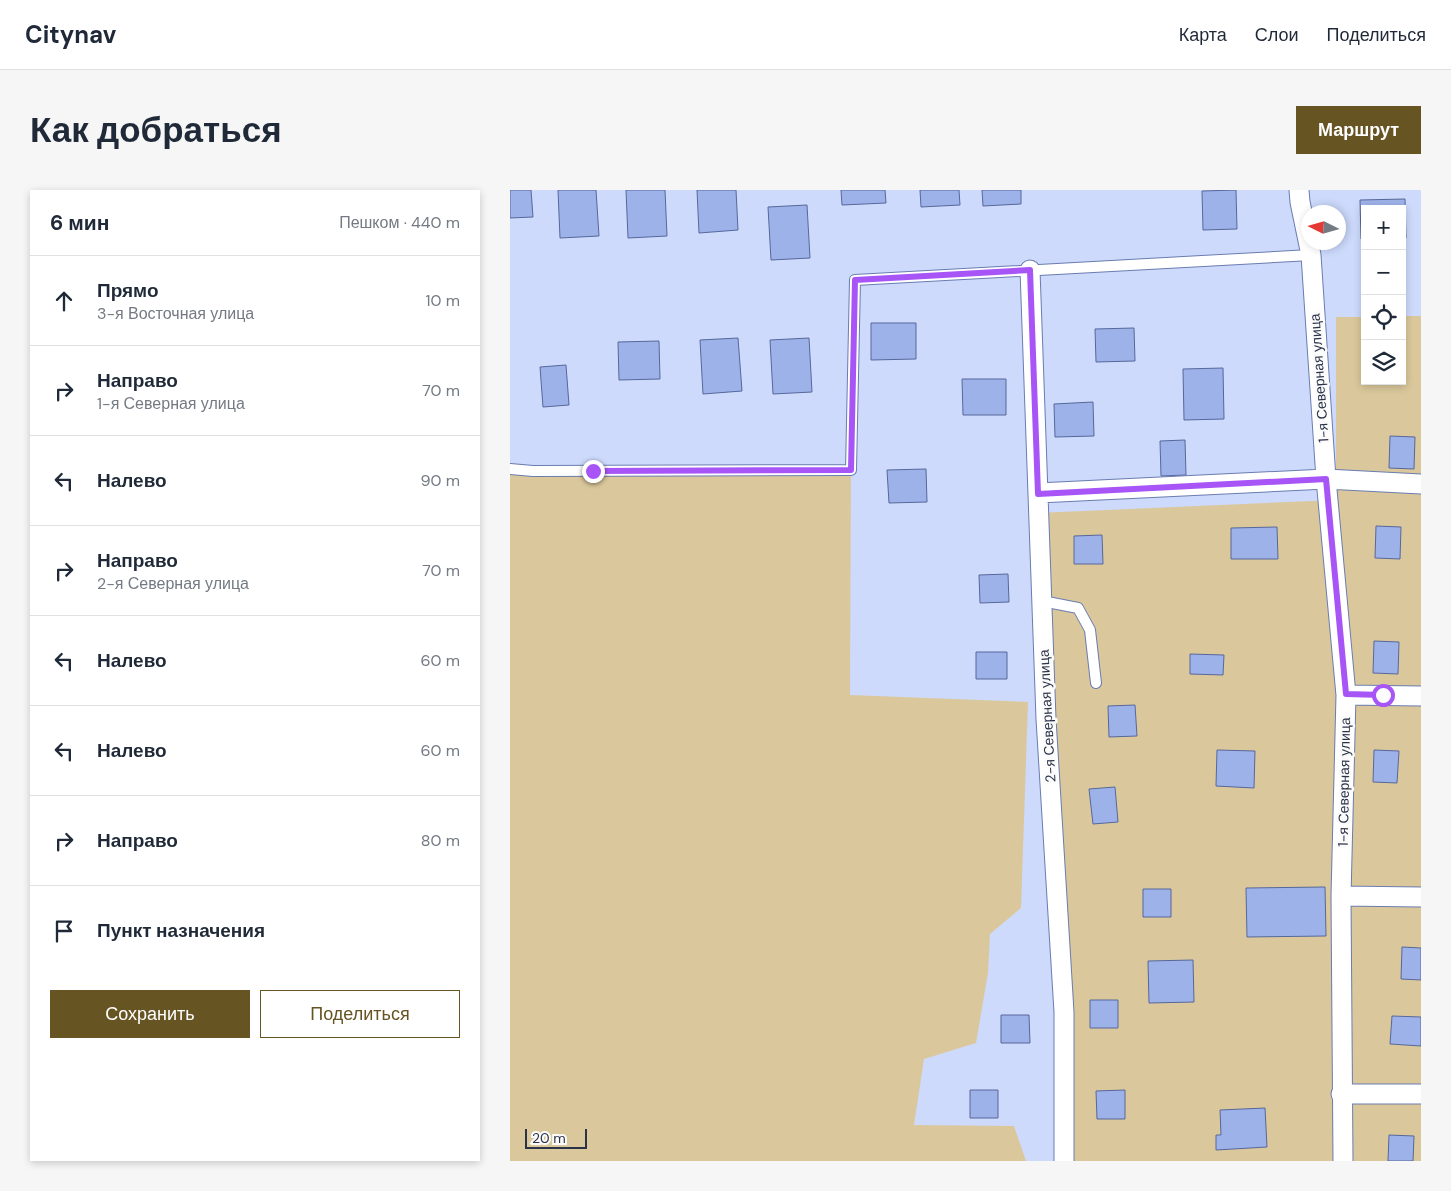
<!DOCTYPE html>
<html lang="ru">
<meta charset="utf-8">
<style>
body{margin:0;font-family:"DM Sans",sans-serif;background:#f6f6f7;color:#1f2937}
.controls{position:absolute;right:15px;top:15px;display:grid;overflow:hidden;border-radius:0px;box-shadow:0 2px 8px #0003}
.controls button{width:45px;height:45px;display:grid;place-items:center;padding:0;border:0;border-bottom:1px solid #e0e1e3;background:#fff;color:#1f2937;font:25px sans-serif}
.compass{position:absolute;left:791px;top:15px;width:45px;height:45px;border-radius:50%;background:#fff;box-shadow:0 2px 8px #0003;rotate:275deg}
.scale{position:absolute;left:15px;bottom:12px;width:62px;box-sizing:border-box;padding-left:5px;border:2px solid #2b3349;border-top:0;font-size:14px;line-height:18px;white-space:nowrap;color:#2b3349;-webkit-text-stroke:4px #fbfbfb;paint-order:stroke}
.stop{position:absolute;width:15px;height:15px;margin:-11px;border:4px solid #a855f7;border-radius:50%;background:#fff}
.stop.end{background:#a855f7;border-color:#fff;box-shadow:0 1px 5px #0008}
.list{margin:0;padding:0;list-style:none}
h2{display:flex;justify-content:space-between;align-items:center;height:65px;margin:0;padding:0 20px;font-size:21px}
h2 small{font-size:16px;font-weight:400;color:#747a83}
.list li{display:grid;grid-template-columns:32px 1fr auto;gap:15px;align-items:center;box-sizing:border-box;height:90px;padding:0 20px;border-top:1px solid #e0e1e3}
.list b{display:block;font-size:19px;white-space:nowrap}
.list p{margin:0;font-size:16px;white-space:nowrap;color:#747a83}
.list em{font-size:16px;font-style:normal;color:#747a83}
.actions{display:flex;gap:10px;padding:15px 20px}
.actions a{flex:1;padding:11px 0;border:1px solid #665422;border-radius:0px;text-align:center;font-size:18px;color:#665422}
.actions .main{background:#665422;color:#fff}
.icon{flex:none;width:28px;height:28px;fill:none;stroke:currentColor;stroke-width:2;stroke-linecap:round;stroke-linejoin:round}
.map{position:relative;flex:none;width:911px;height:971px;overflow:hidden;border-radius:0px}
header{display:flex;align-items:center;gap:30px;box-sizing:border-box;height:70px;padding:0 25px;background:#fff;border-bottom:1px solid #e0e1e3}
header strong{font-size:24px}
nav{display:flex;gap:28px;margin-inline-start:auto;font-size:18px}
.intro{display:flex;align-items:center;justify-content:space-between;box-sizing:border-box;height:120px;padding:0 30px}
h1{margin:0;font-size:35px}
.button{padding:12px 22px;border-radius:0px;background:#665422;color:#fff;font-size:18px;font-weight:700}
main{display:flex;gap:30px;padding:0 30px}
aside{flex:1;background:#fff;border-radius:0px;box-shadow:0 2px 8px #0003}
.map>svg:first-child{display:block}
.green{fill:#dac89c}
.building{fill:#9eb2ea;stroke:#56679a}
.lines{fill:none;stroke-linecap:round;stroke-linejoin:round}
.service-casing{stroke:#6a7cb0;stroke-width:12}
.minor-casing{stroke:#6a7cb0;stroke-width:21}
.service{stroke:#fff;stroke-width:10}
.minor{stroke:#fff;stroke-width:19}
.route{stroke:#a855f7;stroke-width:6}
.labels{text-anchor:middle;stroke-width:5;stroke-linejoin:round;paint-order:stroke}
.street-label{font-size:14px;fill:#2b3349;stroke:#fbfbfb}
</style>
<header>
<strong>Citynav</strong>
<nav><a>Карта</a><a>Слои</a><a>Поделиться</a></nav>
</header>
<div class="intro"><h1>Как добраться</h1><a class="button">Маршрут</a></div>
<main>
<aside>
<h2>6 мин<small>Пешком · 440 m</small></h2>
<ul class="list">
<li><svg class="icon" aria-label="ahead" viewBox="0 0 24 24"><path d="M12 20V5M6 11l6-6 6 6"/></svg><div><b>Прямо</b><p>3-я Восточная улица</p></div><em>10 m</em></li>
<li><svg class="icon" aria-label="right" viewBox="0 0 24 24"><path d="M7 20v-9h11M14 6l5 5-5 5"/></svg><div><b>Направо</b><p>1-я Северная улица</p></div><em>70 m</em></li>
<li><svg class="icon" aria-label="left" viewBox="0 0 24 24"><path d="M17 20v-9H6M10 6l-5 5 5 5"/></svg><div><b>Налево</b></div><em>90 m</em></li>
<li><svg class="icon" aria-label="right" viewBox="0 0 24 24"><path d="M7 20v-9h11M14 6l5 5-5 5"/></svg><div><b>Направо</b><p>2-я Северная улица</p></div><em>70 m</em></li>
<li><svg class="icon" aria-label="left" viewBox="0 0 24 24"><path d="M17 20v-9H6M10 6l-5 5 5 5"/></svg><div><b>Налево</b></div><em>60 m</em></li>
<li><svg class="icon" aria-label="left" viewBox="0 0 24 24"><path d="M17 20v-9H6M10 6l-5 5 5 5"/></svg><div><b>Налево</b></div><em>60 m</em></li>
<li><svg class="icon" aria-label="right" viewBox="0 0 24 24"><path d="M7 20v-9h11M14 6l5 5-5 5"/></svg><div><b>Направо</b></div><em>80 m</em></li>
<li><svg class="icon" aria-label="arrive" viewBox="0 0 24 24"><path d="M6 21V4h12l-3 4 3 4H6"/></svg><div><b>Пункт назначения</b></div></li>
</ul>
<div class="actions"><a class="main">Сохранить</a><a>Поделиться</a></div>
</aside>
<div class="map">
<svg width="911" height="971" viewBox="0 0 911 971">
<rect width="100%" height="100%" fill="#cddafc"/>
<path class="green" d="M892,126H911V971H553L561,787L527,323L826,310V127H855V191H892Z
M0,279L341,280L340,505L518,512L511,718L480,744L478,783L466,853L414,869L404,935L504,936L516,971H0Z"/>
<path class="building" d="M0,0H21L23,27L0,28Z
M48,0H86L89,46L50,48Z
M116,0H155L157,46L118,48Z
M187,0H226L228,40L189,43Z
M331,0H375L376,13L332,15Z
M410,0H449L450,15L411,17Z
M472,0H511V14L473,16Z
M726,0L727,39L693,40L692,1Z
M895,9L896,48H892V19H855V49H851L850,10Z
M297,15L300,68L261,70L258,17Z
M361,133H406V169L361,170Z
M624,138L625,171L586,172L585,139Z
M228,148L232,201L193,204L190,150Z
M299,148L302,202L263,204L260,150Z
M149,151L150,189L109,190L108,152Z
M56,175L59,215L33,217L30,177Z
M713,178L714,229L674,230L673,179Z
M452,189H496V225H453Z
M583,212L584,246L545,247L544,214Z
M880,246L905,247L904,279L879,278Z
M675,250L676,285L651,286L650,251Z
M416,279L417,312L379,313L377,280Z
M866,336L891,337L890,369L865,368Z
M767,337L768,369H721V338Z
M592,345L593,374H564V346Z
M498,384L499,412L470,413L469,385Z
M864,451L889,452L888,484L863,483Z
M466,462H497V489H466Z
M680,464L714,465L713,485L680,484Z
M625,515L627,546L599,547L598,516Z
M707,560L745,561L744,598L706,596Z
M864,560L889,561L887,593L863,592Z
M605,597L608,632L583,634L579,599Z
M815,697L816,746L737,747L736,698Z
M633,699H661V727H633Z
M892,757L911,758V790L891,789Z
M683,770L684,812L639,813L638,771Z
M580,810H608V838H580Z
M491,825H519L520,853H491Z
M882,826L911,827V856L880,854Z
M460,900H488V928H460Z
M615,900V929H587L586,901Z
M755,918L757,957L706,960V945H711L710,920Z
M879,945L904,946L903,971H878Z"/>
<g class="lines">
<g class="service-casing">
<path id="service" d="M0,279L23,281L341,280L345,90L801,65
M532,411L568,418L580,440L586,493"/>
</g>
<g class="minor-casing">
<path id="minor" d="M789,0L790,12L801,65L816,289L836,505L831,706L833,971
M520,80L536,529L554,822V971
M528,303L816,289L911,294
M836,505L911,506
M831,706L911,707
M831,904H911"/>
</g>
<use href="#service" class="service"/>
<use href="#minor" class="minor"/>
</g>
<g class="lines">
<path class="route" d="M83,281L341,280L345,90L520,80L528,304L816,289L836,504L873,505"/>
</g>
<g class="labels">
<g class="street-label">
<text transform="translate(809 188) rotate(-94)" y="5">1-я Северная улица</text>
<text transform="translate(537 526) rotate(-93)" y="5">2-я Северная улица</text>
<text transform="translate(834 592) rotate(-89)" y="5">1-я Северная улица</text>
</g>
</g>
</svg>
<div class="controls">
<button>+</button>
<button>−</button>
<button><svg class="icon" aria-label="locate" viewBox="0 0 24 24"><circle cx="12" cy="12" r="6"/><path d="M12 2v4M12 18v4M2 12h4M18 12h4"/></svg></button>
<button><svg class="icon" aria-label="layers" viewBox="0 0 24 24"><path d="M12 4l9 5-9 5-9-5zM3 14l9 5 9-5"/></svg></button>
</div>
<svg class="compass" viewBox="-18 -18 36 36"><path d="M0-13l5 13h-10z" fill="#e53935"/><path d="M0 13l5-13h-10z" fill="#747a83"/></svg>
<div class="scale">20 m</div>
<div class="stop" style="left:873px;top:505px"></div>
<div class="stop end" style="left:83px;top:281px"></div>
</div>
</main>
